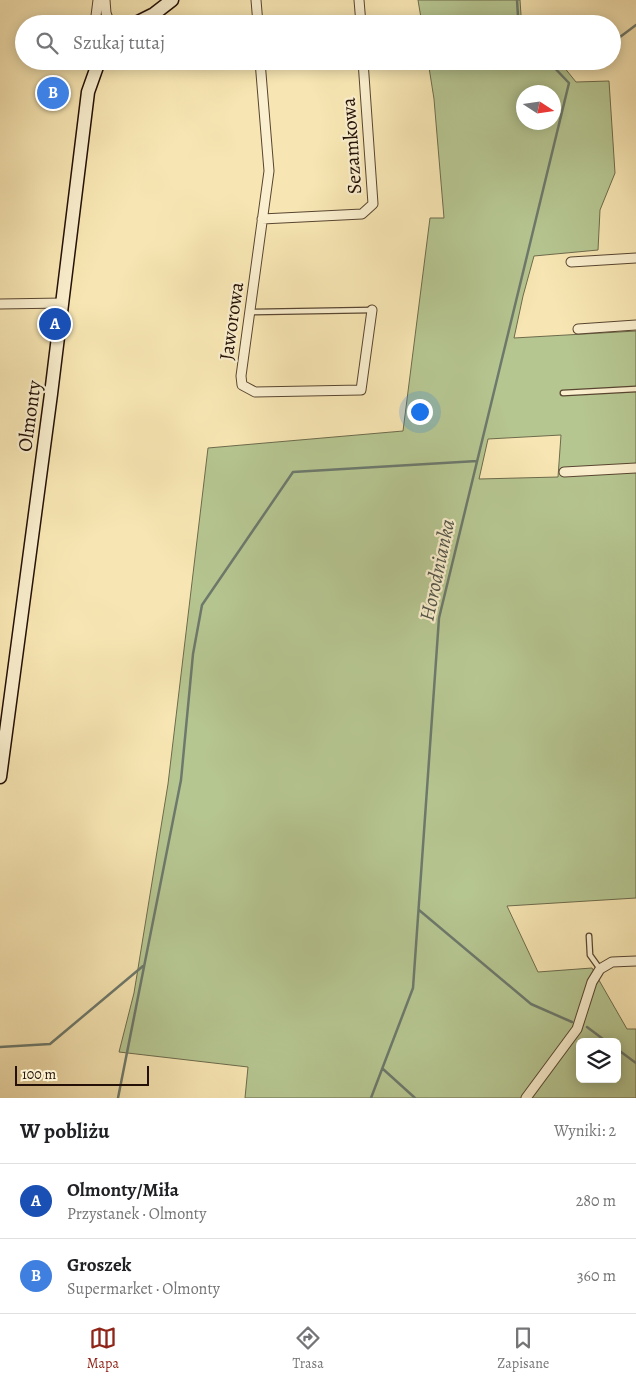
<!DOCTYPE html>
<html lang="pl">
<meta charset="utf-8">
<style>
body{margin:0;font-family:Alegreya,serif;background:#f2f2f2;color:#202124}
.controls{position:absolute;right:15px;bottom:15px;display:grid;overflow:hidden;border-radius:8px;box-shadow:0 2px 12px #0003}
.controls button{width:45px;height:45px;display:grid;place-items:center;padding:0;border:0;border-bottom:1px solid #e0e0e0;background:#fff;color:#202124;font:25px sans-serif}
.compass{position:absolute;left:516px;top:85px;width:45px;height:45px;border-radius:50%;background:#fff;box-shadow:0 2px 12px #0003;rotate:102deg}
.scale{position:absolute;left:15px;bottom:12px;width:134px;box-sizing:border-box;padding-left:5px;border:2px solid #241006;border-top:0;font-size:14px;line-height:18px;white-space:nowrap;color:#241006;-webkit-text-stroke:4px #faefce;paint-order:stroke}
.you{position:absolute;left:419px;top:411px;width:18px;height:18px;margin:-12px;border:4px solid #fff;border-radius:50%;background:#1a73e8;box-shadow:0 0 0 8px #1a73e833}
.badge{display:grid;place-items:center;width:32px;height:32px;border-radius:50%;background:#8f2418;color:#fff;font-size:16px;font-weight:700}
.pin{position:absolute;translate:-50% -50%;border:2px solid #fff;box-shadow:0 1px 5px #0006}
.list{margin:0;padding:0;list-style:none}
h2{display:flex;justify-content:space-between;align-items:center;height:65px;margin:0;padding:0 20px;font-size:21px}
h2 small{font-size:16px;font-weight:400;color:#757577}
.list li{display:grid;grid-template-columns:32px 1fr auto;gap:15px;align-items:center;box-sizing:border-box;height:75px;padding:0 20px;border-top:1px solid #e0e0e0}
.list b{display:block;font-size:19px;white-space:nowrap}
.list p{margin:0;font-size:16px;white-space:nowrap;color:#757577}
.list em{font-size:16px;font-style:normal;color:#757577}
.icon{flex:none;width:28px;height:28px;fill:none;stroke:currentColor;stroke-width:2;stroke-linecap:round;stroke-linejoin:round}
.map{position:relative;flex:none;width:636px;height:1098px;overflow:hidden}
.search{position:absolute;background:#fff;box-shadow:0 2px 12px #0003;left:15px;right:15px;top:15px;height:55px;display:flex;align-items:center;gap:12px;box-sizing:border-box;padding:0 18px;border-radius:28px;color:#757577;font-size:19px}
.sheet{height:215px;background:#fff}
nav{display:flex;justify-content:space-around;align-items:center;box-sizing:border-box;height:70px;border-top:1px solid #e0e0e0;background:#fff;font-size:14px;color:#757577}
nav a{display:grid;justify-items:center;gap:2px}
nav .on{color:#8f2418}
.map>svg:first-child{display:block}
.green{fill:#b6c691;stroke:#6d6b4c;fill-rule:evenodd}
.lines{fill:none;stroke-linecap:round;stroke-linejoin:round}
.stream{stroke:#6d796c;stroke-width:2.5}
.lane-casing{stroke:#594631;stroke-width:7}
.street-casing{stroke:#594631;stroke-width:11}
.secondary-casing{stroke:#241006;stroke-width:15}
.lane{stroke:#faefce;stroke-width:4.5}
.street{stroke:#faefce;stroke-width:9}
.secondary{stroke:#faefce;stroke-width:12}
.labels{text-anchor:middle;stroke-width:4.5;stroke-linejoin:round;paint-order:stroke}
.street-label{font-size:20px;fill:#241006;stroke:#faefce}
.water-label{font-size:21px;font-style:italic;fill:#54564a;stroke:#faefce}
</style>
<div class="map">
<svg width="636" height="1098" viewBox="0 0 636 1098">
<rect width="100%" height="100%" fill="#f7e6b3"/>
<filter id="stains"><feTurbulence type="fractalNoise" baseFrequency=".004" numOctaves="4"/><feColorMatrix values="0 0 0 0 .2 0 0 0 0 .09 0 0 0 0 .02 0 0 0 .5 -.17"/></filter>
<radialGradient id="worn" r=".72"><stop offset=".6" stop-color="#630" stop-opacity="0"/><stop offset="1" stop-color="#630" stop-opacity=".3"/></radialGradient>
<path class="green" d="M418,0H520L521,15L528,24H422Z
M428,61H559L576,82L609,81L615,173L600,210L598,250L534,256L523,296L514,338L636,331V898L507,906L538,972L592,968L627,1029H636V1098H245L248,1067L119,1052L134,993L168,784L208,448L403,431L430,218H444L434,99ZM524,92H554V122H524ZM561,435L558,477L479,479L488,439ZM580,1042H617V1079H580Z"/>
<g class="lines">
<path class="stream" d="M517,0L518,16L522,24
M520,17L536,24
M612,43L636,25
M419,910L531,1004L572,1022
M587,1027L607,1042
M0,1047L50,1044L143,966
M617,1049L636,1063
M383,1069L415,1098
M118,1098L181,780L193,654L202,605L293,472L477,461
M371,1098L413,988L439,618L569,83L548,61"/>
<g class="lane-casing">
<path id="lane" d="M250,312L372,310
M563,393L636,389
M589,936L590,955L600,969"/>
</g>
<g class="street-casing">
<path id="street" d="M105,0L106,13L110,24
M256,0L258,24
M359,0L361,24
M95,24L98,0
M260,61L269,171L241,376L242,385L255,392L361,390L372,310
M262,219L362,214L373,204L363,61
M571,262L636,258
M0,304L63,303
M578,329L636,325
M564,472L636,468
M526,1098L577,1029L592,982L600,969L612,962L636,961"/>
</g>
<g class="secondary-casing">
<path id="secondary" d="M104,24H105
M134,24L152,15
M146,24L154,14L172,0
M0,777L51,394L88,92L99,61"/>
</g>
<use href="#lane" class="lane"/>
<use href="#street" class="street"/>
<use href="#secondary" class="secondary"/>
</g>
<g class="labels">
<g class="street-label">
<text transform="translate(351 146) rotate(-94)" y="7">Sezamkowa</text>
<text transform="translate(231 321) rotate(-82)" y="7">Jaworowa</text>
<text transform="translate(29 416) rotate(-82)" y="7">Olmonty</text>
</g>
<g class="water-label">
<text transform="translate(437 570) rotate(-78)" y="7">Horodnianka</text>
</g>
</g>
<rect width="100%" height="100%" filter="url(#stains)"/>
<rect width="100%" height="100%" fill="url(#worn)"/>
</svg>
<div class="controls">
<button><svg class="icon" aria-label="layers" viewBox="0 0 24 24"><path d="M12 4l9 5-9 5-9-5zM3 14l9 5 9-5"/></svg></button>
</div>
<svg class="compass" viewBox="-18 -18 36 36"><path d="M0-13l5 13h-10z" fill="#e53935"/><path d="M0 13l5-13h-10z" fill="#757577"/></svg>
<div class="scale">100 m</div>
<div class="you"></div>
<div class="pin badge" style="left:55px;top:324px;background:#1a4fb4">A</div>
<div class="pin badge" style="left:53px;top:93px;background:#3f7fe0">B</div>
<div class="search"><svg class="icon" aria-label="search" viewBox="0 0 24 24"><circle cx="10" cy="10" r="6"/><path d="M15 15l6 6"/></svg>Szukaj tutaj</div>
</div>
<section class="sheet">
<h2>W pobliżu<small>Wyniki: 2</small></h2>
<ul class="list">
<li><span class="badge" style="background:#1a4fb4">A</span><div><b>Olmonty/Miła</b><p>Przystanek · Olmonty</p></div><em>280 m</em></li>
<li><span class="badge" style="background:#3f7fe0">B</span><div><b>Groszek</b><p>Supermarket · Olmonty</p></div><em>360 m</em></li>
</ul>
</section>
<nav>
<a class="on"><svg class="icon" aria-label="map" viewBox="0 0 24 24"><path d="M3 6l6-2 6 2 6-2v14l-6 2-6-2-6 2zM9 4v14M15 6v14"/></svg>Mapa</a>
<a><svg class="icon" aria-label="directions" viewBox="0 0 24 24"><path d="M12 3l9 9-9 9-9-9zM9 14v-3h6M13 9l2 2-2 2"/></svg>Trasa</a>
<a><svg class="icon" aria-label="saved" viewBox="0 0 24 24"><path d="M7 4h10v16l-5-4-5 4z"/></svg>Zapisane</a>
</nav>
